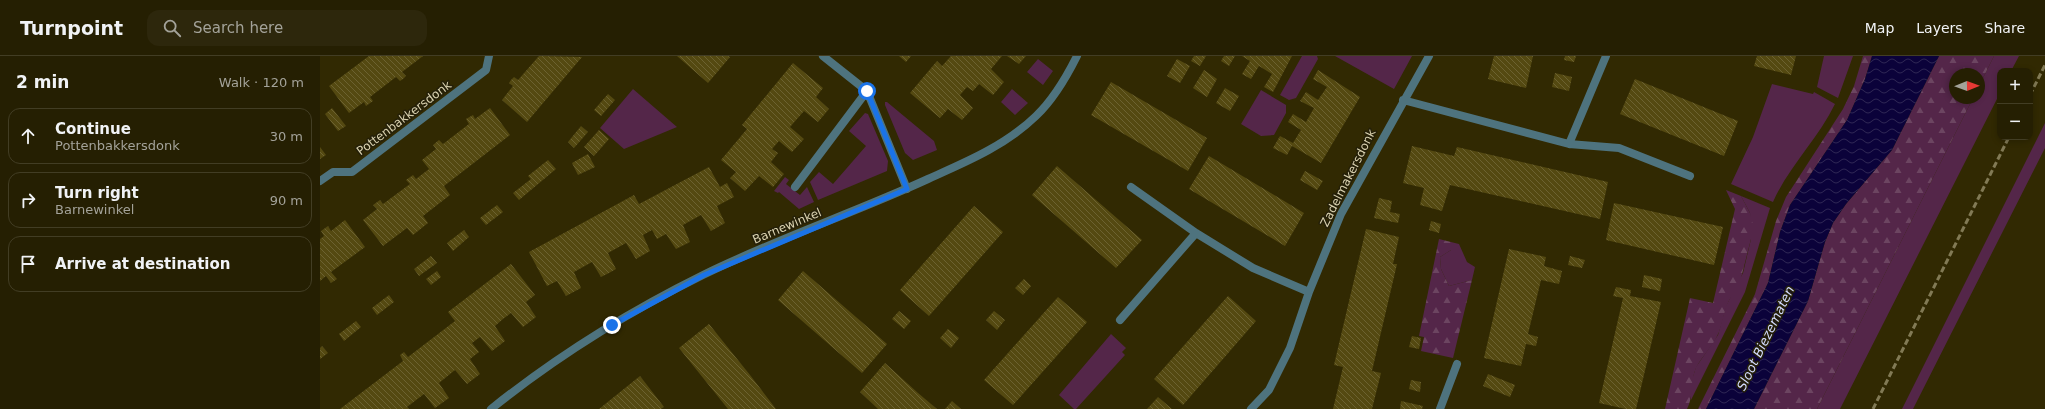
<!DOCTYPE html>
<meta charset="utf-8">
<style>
body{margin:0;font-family:"DejaVu Sans",sans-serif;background:#2d270c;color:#f1f3f6}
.controls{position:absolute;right:12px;top:12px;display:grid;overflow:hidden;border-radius:8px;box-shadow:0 2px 6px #0003}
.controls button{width:36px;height:36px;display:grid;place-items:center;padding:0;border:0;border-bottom:1px solid #423d24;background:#251f02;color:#f1f3f6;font:20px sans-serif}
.compass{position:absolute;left:1629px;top:12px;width:36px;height:36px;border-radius:50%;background:#251f02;box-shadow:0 2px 6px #0003;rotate:89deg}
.stop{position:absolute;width:12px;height:12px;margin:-9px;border:3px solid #1a73e8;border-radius:50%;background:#fff}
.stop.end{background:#1a73e8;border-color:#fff;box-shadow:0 1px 4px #0008}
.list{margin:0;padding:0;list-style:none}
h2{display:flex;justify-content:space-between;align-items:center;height:52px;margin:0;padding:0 16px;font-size:17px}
h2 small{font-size:13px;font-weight:400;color:#a3a299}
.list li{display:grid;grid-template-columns:26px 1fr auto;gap:12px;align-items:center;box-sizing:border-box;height:56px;margin:0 8px 8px;padding:0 8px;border:1px solid #423d24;border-radius:12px}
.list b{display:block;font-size:15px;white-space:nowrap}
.list p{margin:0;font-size:13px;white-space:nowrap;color:#a3a299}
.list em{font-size:13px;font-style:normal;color:#a3a299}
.icon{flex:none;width:22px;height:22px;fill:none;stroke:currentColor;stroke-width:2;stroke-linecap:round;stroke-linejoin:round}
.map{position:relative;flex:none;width:1725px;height:353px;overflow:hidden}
header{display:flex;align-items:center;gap:24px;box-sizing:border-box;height:56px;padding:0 20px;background:#251f02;border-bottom:1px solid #423d24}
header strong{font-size:19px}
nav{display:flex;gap:22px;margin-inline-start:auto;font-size:14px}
.search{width:280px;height:36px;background:#2d270c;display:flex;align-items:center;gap:10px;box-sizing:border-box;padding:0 14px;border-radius:12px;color:#a3a299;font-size:15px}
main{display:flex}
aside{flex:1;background:#251f02}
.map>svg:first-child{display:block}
.green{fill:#542649}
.forest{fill:url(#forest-firs)}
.water{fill:url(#water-waves)}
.building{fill:url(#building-back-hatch)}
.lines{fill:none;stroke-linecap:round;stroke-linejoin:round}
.street{stroke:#4e737e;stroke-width:8}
.rail{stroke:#827a55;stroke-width:3;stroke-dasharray:6 3;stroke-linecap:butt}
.route{stroke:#1a73e8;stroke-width:5}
.labels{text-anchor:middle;stroke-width:3;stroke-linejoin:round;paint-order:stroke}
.street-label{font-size:12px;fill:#dad2b0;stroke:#252009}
.water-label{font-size:13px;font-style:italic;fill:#d2d9fe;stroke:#252009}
</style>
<header>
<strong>Turnpoint</strong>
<div class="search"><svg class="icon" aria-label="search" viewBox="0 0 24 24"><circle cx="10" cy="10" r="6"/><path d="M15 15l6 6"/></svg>Search here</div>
<nav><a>Map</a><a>Layers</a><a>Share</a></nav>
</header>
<main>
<aside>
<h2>2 min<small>Walk · 120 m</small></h2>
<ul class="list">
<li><svg class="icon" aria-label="ahead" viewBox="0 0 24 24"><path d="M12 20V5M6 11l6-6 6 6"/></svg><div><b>Continue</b><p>Pottenbakkersdonk</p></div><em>30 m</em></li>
<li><svg class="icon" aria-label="right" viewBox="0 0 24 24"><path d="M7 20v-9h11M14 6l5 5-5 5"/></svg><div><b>Turn right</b><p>Barnewinkel</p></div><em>90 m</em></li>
<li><svg class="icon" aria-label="arrive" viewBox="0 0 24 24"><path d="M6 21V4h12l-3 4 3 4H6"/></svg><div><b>Arrive at destination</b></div></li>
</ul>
</aside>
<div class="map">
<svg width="1725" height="353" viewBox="0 0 1725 353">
<defs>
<pattern id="forest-firs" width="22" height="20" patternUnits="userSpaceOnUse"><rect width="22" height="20" fill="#542649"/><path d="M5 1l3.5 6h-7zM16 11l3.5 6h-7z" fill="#6c4561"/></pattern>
<pattern id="water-waves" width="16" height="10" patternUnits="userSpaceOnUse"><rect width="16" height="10" fill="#0b023a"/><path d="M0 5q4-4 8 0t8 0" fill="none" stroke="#2e2654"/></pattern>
<pattern id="building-back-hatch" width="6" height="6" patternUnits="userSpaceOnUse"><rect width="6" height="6" fill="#544911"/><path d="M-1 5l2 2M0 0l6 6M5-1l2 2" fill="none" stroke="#6c6231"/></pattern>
</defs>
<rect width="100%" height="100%" fill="#312902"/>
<path class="green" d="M982,0H997L998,3L976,42L969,44L960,39Z
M1015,0H1092L1074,33Z
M1504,0H1533L1518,42L1497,31Z
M1674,0H1699L1691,15H1680V37L1520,353H1497L1653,42H1659V30Z
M718,3L733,15L723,29L707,16Z
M1452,28L1493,38L1494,36L1515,48C1498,83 1469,110 1453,146L1411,128L1433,81Z
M313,33L357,71L304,93L280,72Z
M692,33L708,47L695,59L681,46Z
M941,34L966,49V57L954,79L941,80L921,68Z
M565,46H567L614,85L617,94L593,104L585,97L565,49Z
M545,57L548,58L568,105L567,115L498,144L490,126L499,116L513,128L546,90L529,75Z
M1725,67V92L1593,353H1582Z
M465,121L469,124L466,128L480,139L487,131L494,146L479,153L459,136L458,137L454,135Z
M1421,140L1450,152L1425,236L1371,344L1370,330L1376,311L1398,279L1406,250L1423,217L1431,183L1430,157Z
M1131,186L1139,188L1147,206L1155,211L1152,224L1129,230L1121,213L1120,201L1131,194Z
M791,278L806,292L802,296L805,299L756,353H754L739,339Z"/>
<path class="forest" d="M1543,0H1552L1545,23L1527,64L1470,149L1460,176L1448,227L1386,353H1378L1435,238L1456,165L1466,141L1523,53L1534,30Z
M1619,0H1674L1659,30V18H1635V42H1653L1497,353H1434L1488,245L1505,186L1513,167L1526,148L1572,94Z
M1406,134L1421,140L1430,157L1433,169L1431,183L1418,234C1404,244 1405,263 1398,278C1393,290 1382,300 1376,312C1370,325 1374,340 1367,353H1345L1370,242L1393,247L1415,153Z
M1119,183L1131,186V194L1120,201L1121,213L1129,230L1152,224L1133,302L1101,295L1104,281L1099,280Z"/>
<path class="water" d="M1552,0H1619L1572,94L1526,148L1513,167L1505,186L1488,245L1434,353H1386L1448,227L1460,176L1470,149L1527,64L1545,23Z"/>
<path class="building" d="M49,0H103L82,16L86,20L83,23L80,25L76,21L50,41L53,45L46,50L44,46L29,57L9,30Z
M219,0L262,1L207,66L182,44L193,30L189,27L191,24L194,21L198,24Z
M357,0H408L410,1L388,27Z
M579,0H591L586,6Z
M631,0H682L671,13L684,26L673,39L659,28L653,35L647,31L640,39L653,52L642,64L628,53L620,62L590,37L617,5L622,10Z
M687,0H706L699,8Z
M874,0H886L880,10L871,5Z
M904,0H915L909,10L901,5Z
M922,0H972L953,36L944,31L952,18L939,10L931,23L922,18L930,5Z
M1213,0L1206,32L1168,23L1174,0Z
M1245,0H1256L1254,6L1244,4Z
M1437,0H1476L1471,19L1434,10Z
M857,3L870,10L860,27L847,20Z
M473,7L503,32L496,41L509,53L498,66L484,55L470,71L484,83L472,96L459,85L452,93L458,97L451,106L464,118L453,131L439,120L425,135L410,122L416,116L401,104L427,73L422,69Z
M884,14L897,23L887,41L873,32Z
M998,14L1040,41L1001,107L972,90L967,99L953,92L960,80L973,87L981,74L968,66L973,58L986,66L994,52L980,45L986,36L998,44L1007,31L993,23Z
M1235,17L1252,21L1249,35L1232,31Z
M1315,23L1418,65L1404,100L1300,58Z
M791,26L887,82L868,115L771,59Z
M905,32L919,40L910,55L896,47Z
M288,38L295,44L281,60L274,54Z
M12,52L26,70L18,75L5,58Z
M170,52L190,79L124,130L130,139L103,160L108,167L93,179L87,172L63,190L43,164L57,153L53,149L60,144L63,148L90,128L86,124L93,119L96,123L109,113L102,104L116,93L113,89L119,84L123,88L149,68L146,63L153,59L155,63Z
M261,70L268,76L254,92L248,86Z
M279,74L289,83L274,100L264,91Z
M1092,90L1134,100L1137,91L1288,126L1280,163L1130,129L1122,155L1100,149L1104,132L1083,127Z
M0,91L6,99L0,103Z
M268,98L275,111L258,119L252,107Z
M889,100L984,157L965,190L869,133Z
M228,104L236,113L199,144L193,137L211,123L208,120Z
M737,110L822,184L796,212L712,139Z
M389,111L400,131L407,127L414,141L397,150L405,167L391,175L381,159L363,169L370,186L356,193L346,178L337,183L332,174L323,179L330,195L316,203L306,187L288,197L296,213L289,217L281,221L272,206L254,216L261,232L246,240L237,225L227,230L209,196L314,139L319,148Z
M985,115L1003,125L997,134L980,124Z
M1059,142L1072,145L1070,156L1080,158L1078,167L1054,162Z
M1294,147L1403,171L1394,209L1286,184Z
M177,149L183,156L166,169L160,162Z
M654,150L683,176L609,260L580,234Z
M25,164L45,191L11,216L17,223L11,227L6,220L0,225V183L4,180L1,175L8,170L11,175Z
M1111,165L1121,168L1119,177L1109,174Z
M1046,173L1079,181L1073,208H1077L1052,315L1061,317L1052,353H1013L1023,311L1014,309Z
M144,174L149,181L133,195L127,187Z
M1189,193L1226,201L1224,210L1242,215L1239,228L1221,224L1208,278L1218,281L1216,290L1206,288L1201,310L1164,302Z
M111,200L117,207L99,220L94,213Z
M1250,200L1265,204L1262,212L1248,209Z
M191,208L215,239L206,246L216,261L203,271L191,257L183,263L175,270L185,285L172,295L160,281L152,287L159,296L150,303L160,318L147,328L135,314L119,327L129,342L115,352L104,338L87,351L89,353H20L83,305L80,299L84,296L88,301L135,265L128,256Z
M117,215L121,221L111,229L106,223Z
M483,215L567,288L542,317L458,244Z
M1324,219L1342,223L1340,235L1322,231Z
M704,223L711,230L703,239L695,232Z
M1296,231L1311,234L1310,240L1341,246L1316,353H1306L1279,347L1303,242L1293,240Z
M69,239L74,246L57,259L52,252Z
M908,240L936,265L863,349L834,323Z
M738,241L767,266L693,349L664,324Z
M579,255L591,265L584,273L572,263Z
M674,255L685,264L677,274L666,264Z
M36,265L41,271L24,285L19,278Z
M389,268L430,319L456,353H408L359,292Z
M628,273L639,282L631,292L620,282Z
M1092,280L1101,282L1099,293L1089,291Z
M2,290L8,297L0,303V292Z
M565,307L598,337L617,353H558L556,351L540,336Z
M1168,318L1195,329L1190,341L1163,330Z
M320,320L344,351L341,353H279Z
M1091,324L1101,326L1100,336L1089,333Z
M838,341L852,353H827Z
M632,345L641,353H625Z
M1081,345L1103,350L1102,353H1080Z"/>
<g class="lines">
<path class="street" d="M503,0L547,35L587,133
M1083,44L1249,88L1299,92L1370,120
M1249,88L1286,0
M0,125L13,116H32L166,14L169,0
M475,131L547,35
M811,131L876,177L933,212L989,236
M800,264L876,177
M171,353C236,301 308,256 383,219C456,183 534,157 608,123C646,106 685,90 716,60C734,43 746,22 757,0
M931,353L949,334L970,292L989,236L1021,158L1109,0
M1120,353L1137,308"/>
<path class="rail" d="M1710,39L1725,9
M1553,353L1689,81"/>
</g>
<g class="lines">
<path class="route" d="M292,269L384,219L587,133L547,35"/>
</g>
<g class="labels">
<g class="street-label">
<text transform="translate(84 62) rotate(-37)" y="4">Pottenbakkersdonk</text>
<text transform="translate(1028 122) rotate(-63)" y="4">Zadelmakersdonk</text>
<text transform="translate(467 170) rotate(-23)" y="4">Barnewinkel</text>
</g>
<g class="water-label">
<text transform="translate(1445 282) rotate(-64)" y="5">Sloot Biezematen</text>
</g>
</g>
</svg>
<div class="controls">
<button>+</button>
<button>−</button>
</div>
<svg class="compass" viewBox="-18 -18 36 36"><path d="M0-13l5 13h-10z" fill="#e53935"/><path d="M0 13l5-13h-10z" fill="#a3a299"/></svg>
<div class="stop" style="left:547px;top:35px"></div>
<div class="stop end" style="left:292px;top:269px"></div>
</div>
</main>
